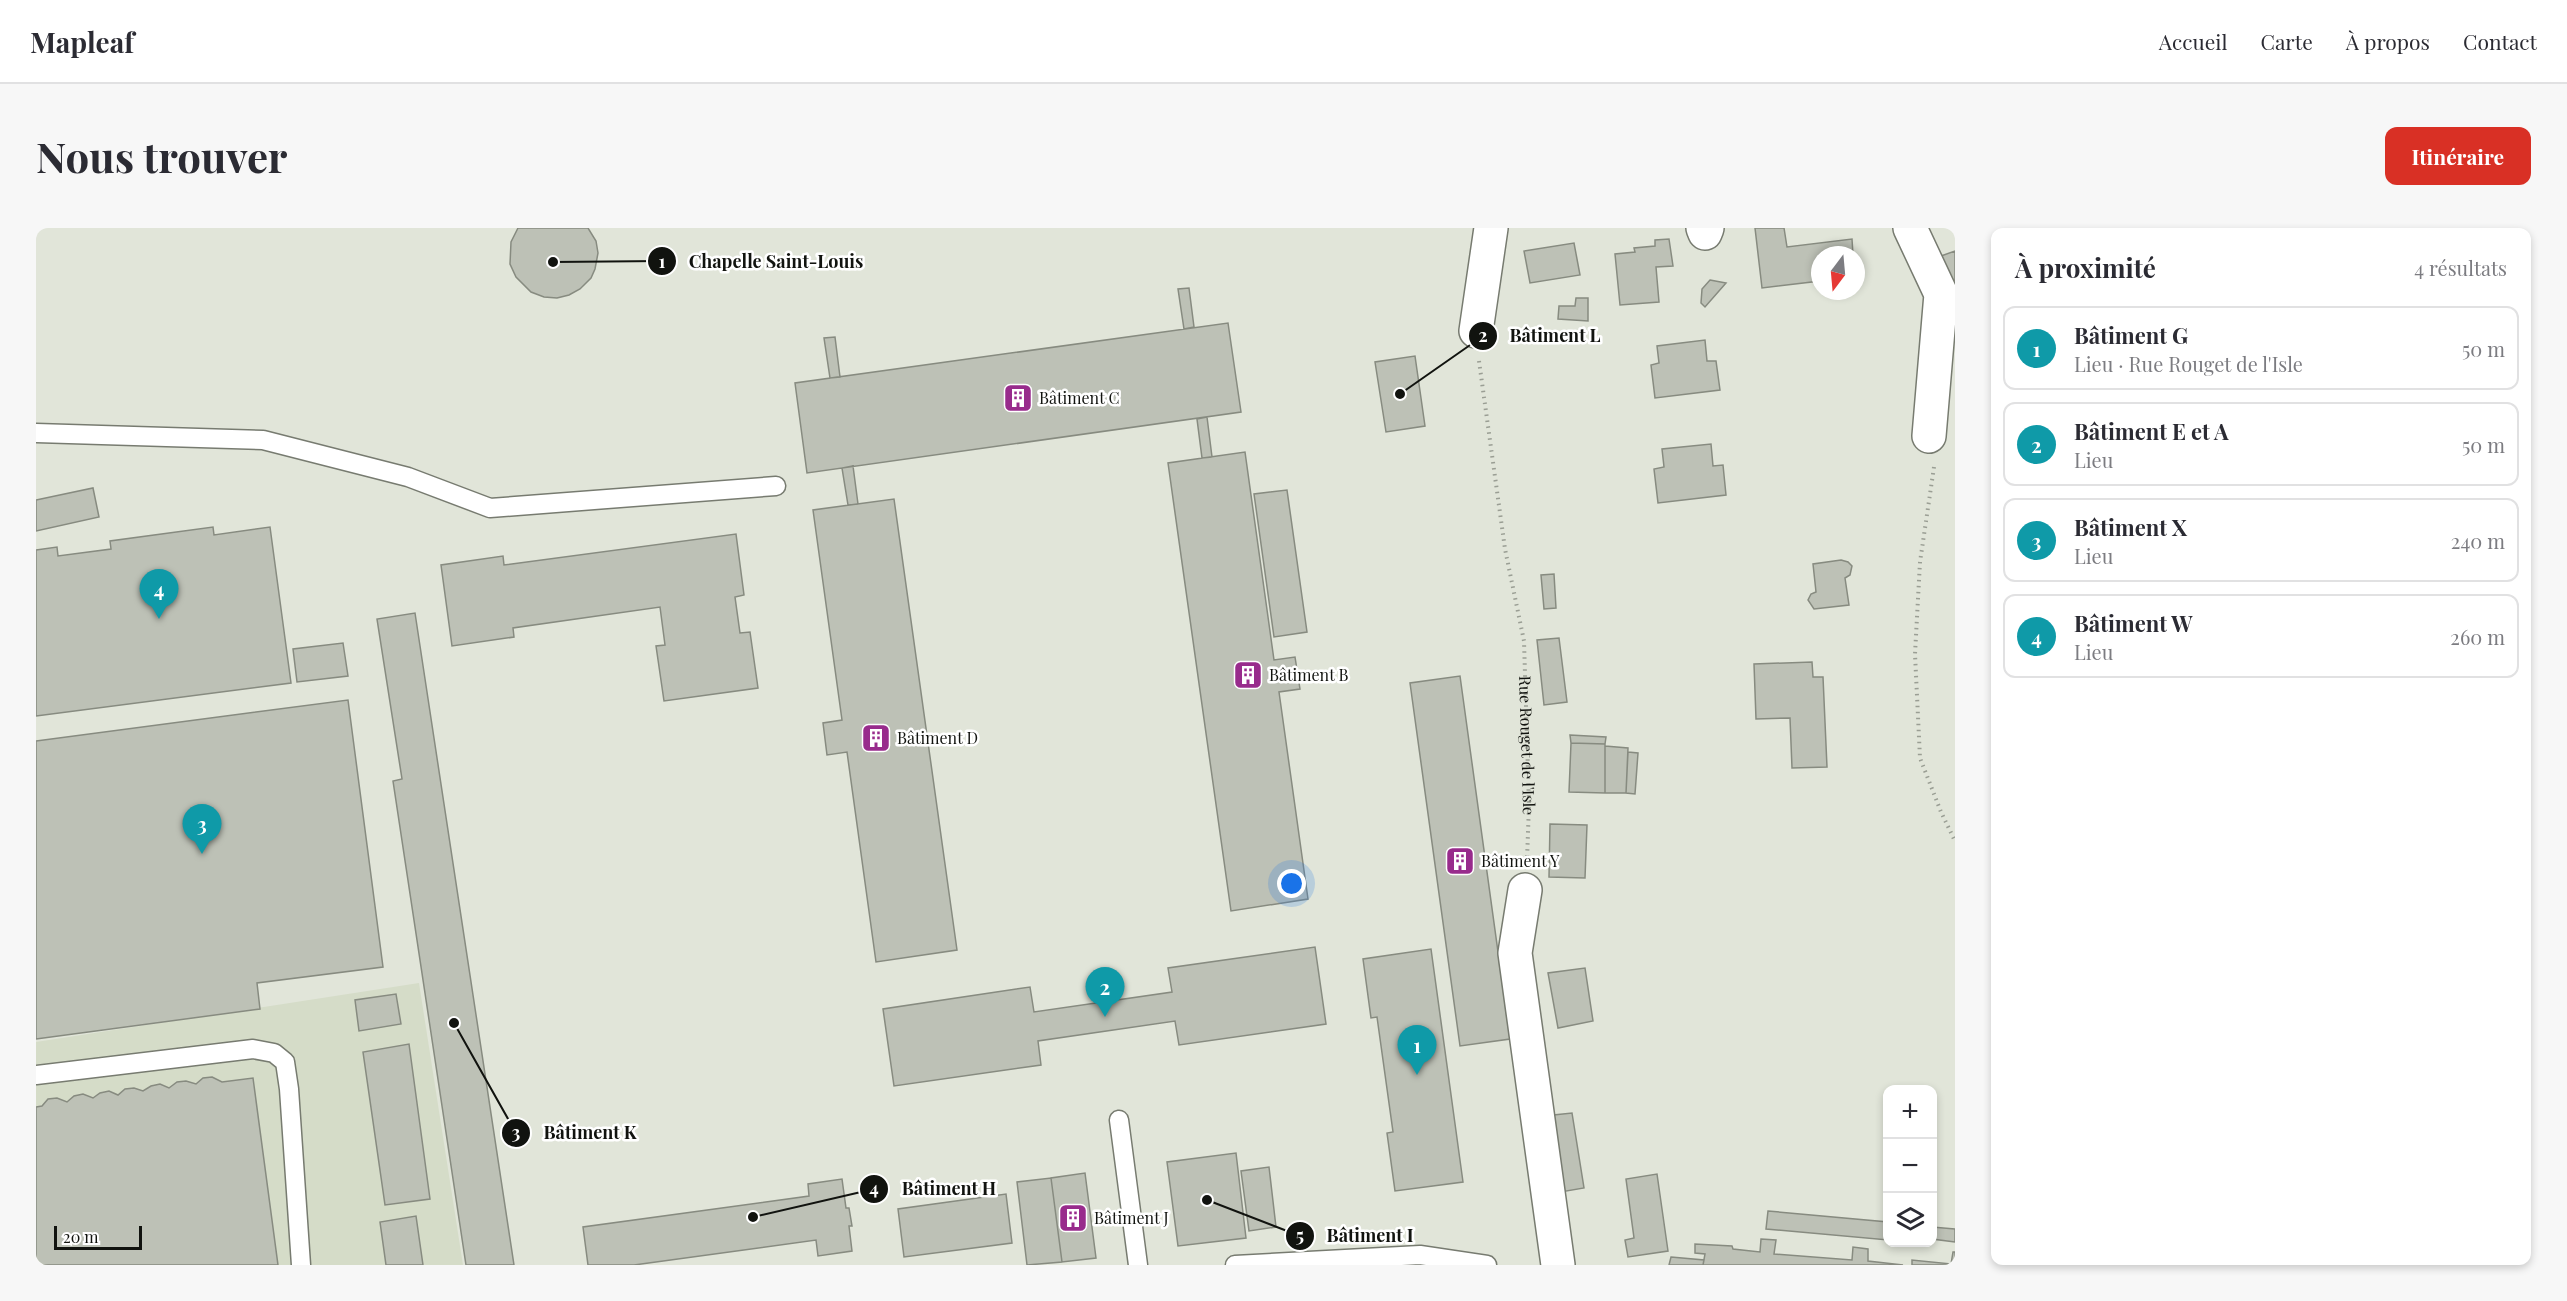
<!DOCTYPE html>
<html lang="fr">
<meta charset="utf-8">
<style>
body{margin:0;font-family:"Playfair Display",serif;background:#f7f7f7;color:#2b2b33}
.controls{position:absolute;right:18px;bottom:18px;display:grid;overflow:hidden;border-radius:12px;box-shadow:0 3px 9px #0003}
.controls button{width:54px;height:54px;display:grid;place-items:center;padding:0;border:0;border-bottom:2px solid #e1e1e2;background:#fff;color:#2b2b33;font:30px sans-serif}
.compass{position:absolute;left:1775px;top:18px;width:54px;height:54px;border-radius:50%;background:#fff;box-shadow:0 3px 9px #0003;rotate:196deg}
.scale{position:absolute;left:18px;bottom:15px;width:88px;box-sizing:border-box;padding-left:6px;border:3px solid #11130f;border-top:0;font-size:16px;line-height:21px;white-space:nowrap;color:#11130f;-webkit-text-stroke:4px #fff;paint-order:stroke}
.you{position:absolute;left:1256px;top:656px;width:21px;height:21px;margin:-15px;border:4px solid #fff;border-radius:50%;background:#1a73e8;box-shadow:0 0 0 9px #1a73e833}
.badge{display:grid;place-items:center;width:39px;height:39px;border-radius:50%;background:#d93025;color:#fff;font-size:20px;font-weight:700}
.pin{position:absolute;translate:-50% -50px;filter:drop-shadow(0 2px 3px #0008)}
.pin::after{content:'';position:absolute;top:32px;width:21px;height:18px;background:inherit;clip-path:polygon(0 0,100% 0,50% 100%)}
.list{margin:0;padding:0;list-style:none}
h2{display:flex;justify-content:space-between;align-items:center;height:78px;margin:0;padding:0 24px;font-size:26px}
h2 small{font-size:20px;font-weight:400;color:#7c7c81}
.list li{display:grid;grid-template-columns:39px 1fr auto;gap:18px;align-items:center;box-sizing:border-box;height:84px;margin:0 12px 12px;padding:0 12px;border:2px solid #e1e1e2;border-radius:12px}
.list b{display:block;font-size:22px;white-space:nowrap}
.list p{margin:0;font-size:20px;white-space:nowrap;color:#7c7c81}
.list em{font-size:20px;font-style:normal;color:#7c7c81}
.icon{flex:none;width:33px;height:33px;fill:none;stroke:currentColor;stroke-width:2;stroke-linecap:round;stroke-linejoin:round}
.map{position:relative;flex:none;width:1919px;height:1037px;overflow:hidden;border-radius:12px}
header{display:flex;align-items:center;gap:36px;box-sizing:border-box;height:84px;padding:0 30px;background:#fff;border-bottom:2px solid #e1e1e2}
header strong{font-size:28px}
nav{display:flex;gap:33px;margin-inline-start:auto;font-size:21px}
.intro{display:flex;align-items:center;justify-content:space-between;box-sizing:border-box;height:144px;padding:0 36px}
h1{margin:0;font-size:42px}
.button{padding:15px 27px;border-radius:12px;background:#d93025;color:#fff;font-size:21px;font-weight:700}
main{display:flex;gap:36px;padding:0 36px}
aside{flex:1;background:#fff;border-radius:12px;box-shadow:0 3px 9px #0003}
.map>svg:first-child{display:block}
.built{fill:#d5dcc8}
.building{fill:#bdc1b6;stroke:#878b80;stroke-width:1.5}
.lines{fill:none;stroke-linecap:round;stroke-linejoin:round}
.service-casing{stroke:#777b70;stroke-width:21}
.minor-casing{stroke:#777b70;stroke-width:36}
.path{stroke:#9a9e94;stroke-width:4;stroke-dasharray:1.5 4.5;stroke-linecap:butt}
.service{stroke:#fff;stroke-width:18}
.minor{stroke:#fff;stroke-width:33}
.labels{text-anchor:middle;stroke-width:5;stroke-linejoin:round;paint-order:stroke}
.poi-label{font-size:16px;fill:#11130f;stroke:#fff;text-anchor:start}
.street-label{font-size:16px;fill:#11130f;stroke:#fff}
.leader{fill:none;stroke:#11130f;stroke-width:2}
.callout-dot{fill:#11130f;stroke:#fff;stroke-width:2}
.mark-label{font-size:18px;text-anchor:middle;font-weight:bold;fill:#fff}
.callout-label{font-size:18px;text-anchor:middle;font-weight:bold;fill:#11130f;stroke:#fff;stroke-width:5;stroke-linejoin:round;paint-order:stroke}
</style>
<header>
<strong>Mapleaf</strong>
<nav><a>Accueil</a><a>Carte</a><a>À propos</a><a>Contact</a></nav>
</header>
<div class="intro"><h1>Nous trouver</h1><a class="button">Itinéraire</a></div>
<main>
<div class="map">
<svg width="1919" height="1037" viewBox="0 0 1919 1037">
<rect width="100%" height="100%" fill="#e1e5d9"/>
<path class="built" d="M383,755L427,1037H0V814Z"/>
<path class="building" d="M482,0H552L560,13L562,25L559,41L555,50L544,61L533,67L521,70L508,69L495,64L480,49L474,36L475,14Z
M1719,0H1748L1751,19L1816,11L1817,27H1784V53L1726,60Z
M1633,11L1637,38L1620,39L1623,74L1584,77L1579,26L1599,24L1598,20L1619,18V12Z
M1538,15L1544,47L1494,55L1488,23Z
M1919,23V52L1915,54L1905,28Z
M1674,52L1690,55L1669,79L1665,75L1666,61Z
M1153,60L1158,99L1148,101L1142,61Z
M1540,70H1552V93L1522,91L1523,78H1539Z
M1192,95L1205,184L771,245L759,155Z
M799,109L804,149L794,150L788,110Z
M1669,112L1671,133H1680L1684,162L1619,170L1615,137L1623,135L1621,118Z
M1379,128L1389,198L1350,204L1339,134Z
M1171,189L1176,229L1166,230L1161,191Z
M1675,216L1677,238L1687,237L1690,267L1622,275L1618,241L1628,239L1626,221Z
M1209,224L1238,432L1259,429L1264,461L1243,464L1272,671L1195,683L1132,235Z
M817,238L822,276L812,277L806,240Z
M57,260L63,289L0,303V272Z
M1251,262L1271,404L1238,409L1218,266Z
M858,271L921,722L840,734L811,524L791,527L787,495L806,492L777,282Z
M177,299L178,307L234,299L255,455L0,488V322L21,319L22,328L75,321L74,313Z
M700,306L708,367L699,369L704,405L714,404L722,460L628,473L620,418L629,417L624,379L477,400L478,409L416,418L405,337L467,328L468,337Z
M1805,332L1812,334L1816,338L1814,347L1809,350L1813,377L1778,381L1772,372L1775,366L1780,364L1777,336Z
M1518,346L1520,380L1508,381L1505,347Z
M379,385L478,1037H430L357,553L366,551L341,391Z
M1523,410L1531,474L1508,477L1501,412Z
M307,415L312,448L261,454L257,421Z
M1776,434L1777,449H1787L1791,539L1756,540L1754,490L1720,491L1718,436Z
M1424,448L1474,811L1424,818L1374,455Z
M312,472L347,739L221,755L224,781L0,811V513Z
M1534,507L1570,509L1569,516L1535,515Z
M1535,515L1569,516V565L1533,564Z
M1569,518L1592,520L1590,565H1569Z
M1592,524L1602,525L1599,566L1590,565Z
M1514,596L1551,597L1549,650L1513,649Z
M1279,719L1290,796L1143,817L1139,793L1002,813L1005,837L858,858L847,781L994,759L998,784L1136,764L1132,740Z
M1395,721L1427,954L1359,963L1351,905L1357,904L1341,789L1335,790L1327,731Z
M1549,740L1557,793L1522,800L1512,745Z
M360,766L365,796L323,803L319,772Z
M373,816L394,971L349,977L327,824Z
M176,849L186,854L217,850L242,1037H0V879L6,878L12,871L21,870L31,874L38,868L47,866L57,870L64,865L73,863L82,867L89,861L98,860L107,863L115,858L124,856L133,860L141,854L150,853L160,856L167,850Z
M1536,885L1548,960L1519,965L1508,888Z
M1200,925L1210,1010L1142,1018L1131,934Z
M1233,939L1240,999L1213,1003L1205,943Z
M1049,945L1060,1030L1026,1034L1015,950Z
M1621,946L1632,1023L1592,1029L1589,1012L1598,1010L1590,951Z
M1015,950L1026,1034L991,1037L981,954Z
M806,951L810,980H813L816,998H813L816,1023L782,1028L780,1012L598,1037H552L547,999L773,968L772,956Z
M970,966L976,1015L868,1029L862,981Z
M1732,983L1852,994V1012L1730,1001Z
M380,988L387,1037H350L344,994Z
M1896,999L1919,1001V1014L1896,1011Z
M1725,1011L1740,1012L1738,1026L1816,1032L1817,1019L1832,1021V1033L1867,1037H1667L1669,1026L1659,1025V1016L1696,1018L1697,1021L1724,1024Z
M1917,1024H1919V1037H1876V1032L1915,1036Z
M1635,1029L1668,1032L1667,1037H1633Z"/>
<g class="lines">
<g class="service-casing">
<path id="service" d="M0,205L227,212L372,249L454,280L740,258
M0,847L217,821L238,825L249,834L253,861L265,1037
M1083,892L1102,1037
M1199,1037L1384,1027L1451,1037"/>
</g>
<g class="minor-casing">
<path id="minor" d="M1667,0L1669,5L1671,0
M1874,0L1905,66L1893,208
M1440,103L1455,0
M1489,662L1479,725L1522,1037"/>
</g>
<g class="path">
<path id="s1" d="M1443,133L1469,321L1488,413L1493,577L1491,632"/>
<path d="M1898,239L1884,334L1879,426L1884,530L1905,584L1919,613"/>
</g>
<use href="#service" class="service"/>
<use href="#minor" class="minor"/>
</g>
<defs>
<g id="building-square" transform="scale(1.5)"><rect x="-9" y="-9" width="18" height="18" rx="4" fill="#982b8c" stroke="#fff"/><path d="M-4-6H4V6H1V3H-1V6H-4ZM-2.5-4.3h1.7v1.8h-1.7ZM.8-4.3h1.7v1.8H.8ZM-2.5-1h1.7V.8h-1.7ZM.8-1h1.7V.8H.8Z" fill="#fff"/></g>
</defs>
<g fill-rule="evenodd">
<use href="#building-square" x="982" y="170"/>
<use href="#building-square" x="1212" y="447"/>
<use href="#building-square" x="840" y="510"/>
<use href="#building-square" x="1424" y="633"/>
<use href="#building-square" x="1037" y="990"/>
</g>
<g class="labels">
<g class="poi-label">
<text x="1003" y="176">Bâtiment C</text>
<text x="1233" y="453">Bâtiment B</text>
<text x="861" y="516">Bâtiment D</text>
<text x="1445" y="639">Bâtiment Y</text>
<text x="1058" y="996">Bâtiment J</text>
</g>
<g class="street-label">
<text dy="6" stroke="none"><textPath href="#s1" startOffset="388">Rue Rouget de l'Isle</textPath></text>
</g>
</g>
<path class="leader" d="M517 34L626 33M1364 166L1447 108M418 795L480 905M717 989L838 961M1171 972L1264 1008"/>
<g class="callout-dot">
<circle cx="517" cy="34" r="6"/>
<circle cx="1364" cy="166" r="6"/>
<circle cx="418" cy="795" r="6"/>
<circle cx="717" cy="989" r="6"/>
<circle cx="1171" cy="972" r="6"/>
<circle cx="626" cy="33" r="15"/>
<circle cx="1447" cy="108" r="15"/>
<circle cx="480" cy="905" r="15"/>
<circle cx="838" cy="961" r="15"/>
<circle cx="1264" cy="1008" r="15"/>
</g>
<g class="mark-label">
<text x="626" y="40">1</text>
<text x="1447" y="114">2</text>
<text x="480" y="911">3</text>
<text x="838" y="967">4</text>
<text x="1264" y="1014">5</text>
</g>
<g class="callout-label">
<text x="740" y="40">Chapelle Saint-Louis</text>
<text x="1519" y="114">Bâtiment L</text>
<text x="554" y="911">Bâtiment K</text>
<text x="913" y="967">Bâtiment H</text>
<text x="1334" y="1014">Bâtiment I</text>
</g>
</svg>
<div class="controls">
<button>+</button>
<button>−</button>
<button><svg class="icon" aria-label="layers" viewBox="0 0 24 24"><path d="M12 4l9 5-9 5-9-5zM3 14l9 5 9-5"/></svg></button>
</div>
<svg class="compass" viewBox="-18 -18 36 36"><path d="M0-13l5 13h-10z" fill="#e53935"/><path d="M0 13l5-13h-10z" fill="#7c7c81"/></svg>
<div class="scale">20 m</div>
<div class="you"></div>
<div class="pin badge" style="left:1381px;top:847px;background:#0f9aa8">1</div>
<div class="pin badge" style="left:1069px;top:789px;background:#0f9aa8">2</div>
<div class="pin badge" style="left:166px;top:626px;background:#0f9aa8">3</div>
<div class="pin badge" style="left:123px;top:391px;background:#0f9aa8">4</div>
</div>
<aside>
<h2>À proximité<small>4 résultats</small></h2>
<ul class="list">
<li><span class="badge" style="background:#0f9aa8">1</span><div><b>Bâtiment G</b><p>Lieu · Rue Rouget de l'Isle</p></div><em>50 m</em></li>
<li><span class="badge" style="background:#0f9aa8">2</span><div><b>Bâtiment E et A</b><p>Lieu</p></div><em>50 m</em></li>
<li><span class="badge" style="background:#0f9aa8">3</span><div><b>Bâtiment X</b><p>Lieu</p></div><em>240 m</em></li>
<li><span class="badge" style="background:#0f9aa8">4</span><div><b>Bâtiment W</b><p>Lieu</p></div><em>260 m</em></li>
</ul>
</aside>
</main>
